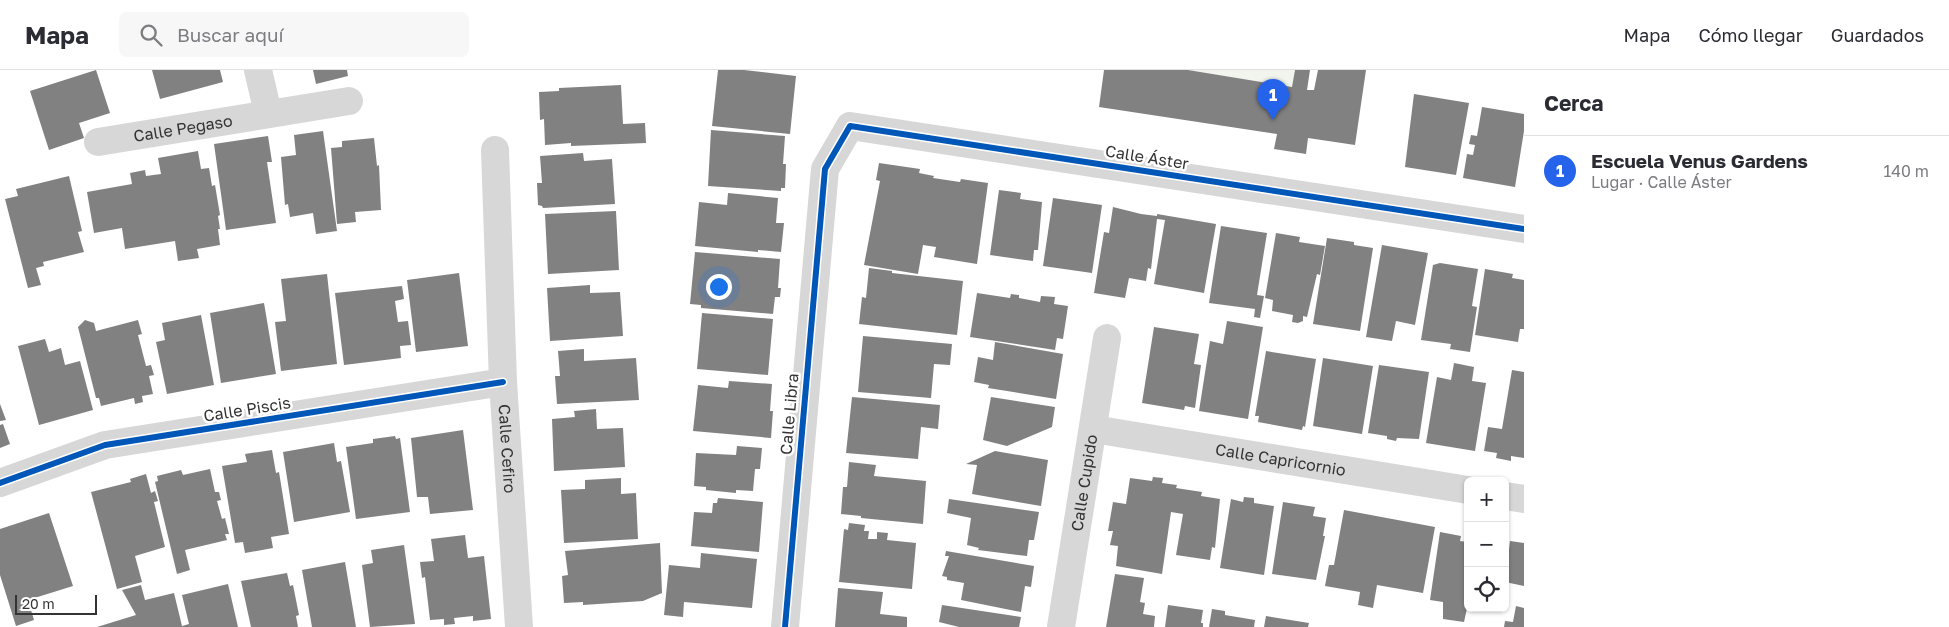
<!DOCTYPE html>
<html lang="es">
<meta charset="utf-8">
<style>
body{margin:0;font-family:"Golos Text",sans-serif;background:#f7f7f7;color:#2b2b33}
.controls{position:absolute;right:15px;bottom:15px;display:grid;overflow:hidden;border-radius:8px;box-shadow:0 1px 4px #0004}
.controls button{width:45px;height:45px;display:grid;place-items:center;padding:0;border:0;border-bottom:1px solid #e1e1e2;background:#fff;color:#2b2b33;font:25px sans-serif}
.scale{position:absolute;left:15px;bottom:12px;width:82px;box-sizing:border-box;padding-left:5px;border:2px solid #333;border-top:0;font-size:14px;line-height:18px;white-space:nowrap;color:#333;-webkit-text-stroke:4px #fff;paint-order:stroke}
.you{position:absolute;left:718px;top:216px;width:18px;height:18px;margin:-12px;border:4px solid #fff;border-radius:50%;background:#1a73e8;box-shadow:0 0 0 8px #1a73e833}
.badge{display:grid;place-items:center;width:32px;height:32px;border-radius:50%;background:#2563eb;color:#fff;font-size:16px;font-weight:700}
.pin{position:absolute;translate:-50% -41px;filter:drop-shadow(0 1px 2px #0008)}
.pin::after{content:'';position:absolute;top:26px;width:18px;height:15px;background:inherit;clip-path:polygon(0 0,100% 0,50% 100%)}
.list{margin:0;padding:0;list-style:none}
h2{display:flex;justify-content:space-between;align-items:center;height:65px;margin:0;padding:0 20px;font-size:21px}
h2 small{font-size:16px;font-weight:400;color:#7c7c81}
.list li{display:grid;grid-template-columns:32px 1fr auto;gap:15px;align-items:center;box-sizing:border-box;height:70px;padding:0 20px;border-top:1px solid #e1e1e2}
.list b{display:block;font-size:19px;white-space:nowrap}
.list p{margin:0;font-size:16px;white-space:nowrap;color:#7c7c81}
.list em{font-size:16px;font-style:normal;color:#7c7c81}
.icon{flex:none;width:28px;height:28px;fill:none;stroke:currentColor;stroke-width:2;stroke-linecap:round;stroke-linejoin:round}
.map{position:relative;flex:none;width:1524px;height:557px;overflow:hidden}
header{display:flex;align-items:center;gap:30px;box-sizing:border-box;height:70px;padding:0 25px;background:#fff;border-bottom:1px solid #e1e1e2}
header strong{font-size:24px}
nav{display:flex;gap:28px;margin-inline-start:auto;font-size:18px}
.search{width:350px;height:45px;background:#f7f7f7;display:flex;align-items:center;gap:12px;box-sizing:border-box;padding:0 18px;border-radius:8px;color:#7c7c81;font-size:19px}
main{display:flex}
aside{flex:1;background:#fff}
.map>svg:first-child{display:block}
.green{fill:#f1f5ed}
.building{fill:#818181}
.lines{fill:none;stroke-linecap:round;stroke-linejoin:round}
.minor{stroke:#d7d7d7;stroke-width:28}
.cycleway-casing{stroke:#fff;stroke-width:9}
.cycleway{stroke:#0057b8;stroke-width:6}
.labels{text-anchor:middle;stroke-width:5;stroke-linejoin:round;paint-order:stroke}
.street-label{font-size:16px;fill:#333;stroke:#fff}
</style>
<header>
<strong>Mapa</strong>
<div class="search"><svg class="icon" aria-label="search" viewBox="0 0 24 24"><circle cx="10" cy="10" r="6"/><path d="M15 15l6 6"/></svg>Buscar aquí</div>
<nav><a>Mapa</a><a>Cómo llegar</a><a>Guardados</a></nav>
</header>
<main>
<div class="map">
<svg width="1524" height="557" viewBox="0 0 1524 557">
<rect width="100%" height="100%" fill="#fff"/>
<path class="green" d="M1188,0H1295L1292,17Z"/>
<path class="building" d="M96,0L110,43L79,53L84,68L49,80L30,21Z
M152,0H220L223,12L160,29Z
M313,0H347L348,6L316,14Z
M718,0H744L796,6L790,64L712,56Z
M1104,0H1188L1292,17L1295,0H1310L1307,20H1314L1318,0H1366L1355,75L1308,68L1306,84L1274,79L1277,64L1099,37Z
M621,15L623,54L645,53L646,73L571,76V73L545,75L544,49L540,50L539,22L559,21V18Z
M1414,24L1469,33L1456,105L1405,97Z
M1482,37L1524,44V61L1515,117L1463,108L1467,84L1473,85L1475,75L1469,74L1471,65L1477,66Z
M711,60L785,66L783,94H786L785,118H781V121L708,116Z
M323,61L337,161L316,164L313,143L290,147L288,134L285,135L281,87L296,85L294,65Z
M268,66L272,92H267L276,153L226,160L214,74Z
M374,68L377,96L379,95L381,140L355,142L356,152L337,154L331,78L342,77V71Z
M198,81L201,99L209,98L212,116L215,115L220,145L218,146L220,159H218L220,175L197,179L199,188L178,191L175,171L125,179L122,158L94,163L87,122L132,114L130,103L145,100L146,106L161,104L158,88Z
M583,83L584,91L612,89L615,134L543,138L542,136L538,135L537,113H542L540,86Z
M879,93L920,99L919,103L934,106L933,108L960,112L961,109L988,113L977,194L934,187L936,177L923,175L918,204L864,195L880,111L876,110Z
M69,106L82,161L78,162L84,182L43,192L44,196L36,198L41,215L28,218L5,129L18,126L16,119Z
M999,120L1021,123L1020,129L1042,132L1038,180H1034L1033,191L990,185Z
M728,123L778,128L776,153H784L781,182L758,180V182L695,176L699,132L727,135Z
M1053,128L1102,135L1092,203L1043,196Z
M1113,137L1141,144L1157,146V144L1216,154L1204,223L1154,214L1165,150L1157,149L1151,199L1148,198L1146,211L1129,208L1125,228L1094,223L1104,162L1109,163Z
M616,141L619,200L548,204L545,144Z
M1221,156L1267,163L1257,225L1264,226L1260,248L1254,247L1255,239L1209,233Z
M1276,163L1300,167L1299,172L1325,176L1320,205L1317,204L1307,247L1303,246V251L1298,253L1292,252L1293,245L1272,241L1273,230L1265,228Z
M1327,168L1354,172V175L1373,178L1360,261L1313,254Z
M1382,175L1428,183L1415,255L1396,251L1392,271L1366,267Z
M695,182L780,189L778,218H781L780,227H775L773,244L701,238V235L690,234Z
M1440,193L1478,199L1472,236L1477,237L1470,282L1450,279L1451,274L1421,270L1433,195Z
M869,198L892,201V203L963,211L957,265L859,254L862,227L866,228Z
M1485,199L1513,204L1512,208L1524,210V259H1520L1518,272L1475,265Z
M459,203L468,276L416,282L407,210Z
M327,204L337,294L281,301L275,252L286,251L281,209Z
M590,215V223L620,222L623,266L550,271L547,218Z
M402,216L404,229L395,231L398,252L408,251L411,275L400,276L401,288L344,295L335,223Z
M977,223L1010,228L1011,224L1019,225V228L1040,232L1041,226L1055,227L1054,234L1068,236L1063,269L1057,268L1055,280L970,267Z
M264,233L276,304L221,313L210,243Z
M702,243L773,249L768,305L697,299Z
M201,245L214,315L167,324L156,272L165,270L162,253Z
M85,250L94,253L96,261L138,250L142,264L138,265L146,296L151,295L154,305L149,306L153,324L142,326L143,332L135,334L134,328L101,336L99,328H96L78,257Z
M1227,251L1263,257L1248,349L1199,341L1210,271L1223,274Z
M1154,257L1199,264L1194,294L1201,295L1195,338L1185,336L1184,340L1142,333Z
M863,266L952,274L950,295L934,294L931,328L858,322Z
M45,269L49,282L61,278L65,295L80,291L93,340L39,355L18,276Z
M995,272L1063,284L1056,329L988,318L989,315L974,312L978,287L993,290Z
M584,279V291L636,288L639,330L557,334L555,306H560L558,281Z
M1266,281L1316,289L1305,357L1303,356L1302,360L1258,352L1259,346H1255Z
M1323,288L1373,296L1362,364L1313,356Z
M1454,293L1474,297L1472,311L1486,313L1475,381L1426,373L1437,307L1451,310Z
M1379,295L1429,302L1419,369L1397,368L1396,371L1387,369V366L1368,363Z
M1512,300L1524,302V388L1511,386V391L1496,388L1497,383L1484,381L1488,357L1502,359Z
M729,311L772,314L770,341H773L771,368L693,361L698,315L728,318Z
M852,327L940,335L938,359L921,357L918,389L846,383Z
M991,327L1055,337L1052,357L1007,376L983,370Z
M0,334L6,350L0,351Z
M596,339L597,359L623,358L625,397L554,401L552,349L575,347L574,341Z
M3,354L10,374L0,378V355Z
M463,360L473,440L430,444L428,427H417L411,368Z
M395,366L396,369L400,368L410,442L356,449L346,377L373,373V369Z
M334,373L337,392L341,391L350,442L294,452L283,382Z
M737,376L762,378L760,399H755L753,421L736,420V423L706,420V417L694,416L696,383L736,385Z
M272,380L276,403L279,402L289,464L271,467L273,478L245,483L243,472L235,473L222,396L247,392L245,384Z
M995,381L1048,390L1041,436L972,424L977,395L966,394Z
M849,392L876,395L874,406L926,411L923,454L861,448V446L841,444L843,417H847Z
M210,399L215,422H219L221,430L217,431L222,449L225,448L229,464H225L227,470L185,480L190,500L177,504L155,412L158,411L157,406L181,400L183,405Z
M146,404L151,423L155,421L158,431L154,432L165,477L135,486L142,512L117,519L91,422L131,412L130,409Z
M1153,407L1163,408L1162,413L1177,415L1176,418L1202,422L1201,426L1220,429L1215,478L1212,477L1210,490L1176,485L1183,444L1171,442L1162,504L1116,496L1118,476L1110,475L1113,461H1108L1113,432L1126,434L1130,408L1152,411Z
M621,408V424L636,423L638,469L564,473L561,420L585,419V410Z
M1244,427L1254,428V433L1274,436L1264,505L1220,498L1231,429L1243,432Z
M718,428L763,432L759,482L691,476L694,442L712,443L713,433H717Z
M949,429L1039,442L1034,470H1029L1027,486L978,480L979,478L967,475L971,448L947,443Z
M1283,432L1315,437L1313,446L1326,448L1323,466H1325L1316,510L1272,504Z
M1344,440L1435,457L1423,523L1377,515L1373,538L1358,535L1360,522L1325,516L1329,495H1334Z
M49,443L73,516L28,530L34,550L16,556L0,505V459Z
M849,453L865,455L864,461H869L868,469H877V462L888,463L887,470L916,473L912,519L839,512L844,459L848,460Z
M1440,462L1461,466L1460,471L1468,472V534L1464,552L1443,549V532L1430,530Z
M465,465L468,488L484,486L491,549L473,551V546L454,548L455,554L444,555V549L430,550L425,507L422,508L420,492L434,491L431,469Z
M1510,471L1524,473V516L1505,512Z
M660,473L662,523L643,531L583,535V532L564,533L562,506L568,505L565,481Z
M404,475L415,554L370,557L362,495L373,493L371,480Z
M946,481L1034,496L1031,517L1025,516L1021,542L961,530L964,513L947,510V507L942,506L949,486H945Z
M701,483L757,489L752,538L684,532L683,547L664,545L669,495L700,498Z
M345,492L356,557H312L302,500Z
M287,503L290,516L293,515L299,545L296,546L298,557H251L241,511Z
M1115,504L1144,508L1140,532L1145,533L1143,544L1155,546L1154,557H1106Z
M228,514L238,557H97L136,545L122,520L141,515L145,530L174,523L182,556L189,554L182,525Z
M838,518L883,522L880,544L907,547V557H835Z
M942,535L1021,547L1019,557H959L939,552Z
M1168,535L1203,540L1201,553H1203V557H1165Z
M1516,536L1524,538V557H1504L1505,551L1513,552Z
M1212,539L1225,541V545L1255,550L1254,557H1209Z
M1266,546L1309,553L1308,557H1264Z"/>
<g class="lines">
<g class="minor">
<path d="M258,0L268,43"/>
<path id="s1" d="M98,72L349,31"/>
<path id="s2" d="M495,80L503,312L519,557"/>
<path id="s3" d="M1093,359L1468,420"/>
<path d="M0,413L105,375L503,312"/>
<path d="M1505,426L1524,429"/>
<path d="M785,557L825,99L850,56L1524,159"/>
<path id="s4" d="M1061,557L1107,268"/>
</g>
<g class="cycleway-casing">
<path id="cycleway" d="M0,413L105,375L503,312
M785,557L825,99L850,56L1524,159"/>
</g>
<use href="#cycleway" class="cycleway"/>
</g>
<g class="labels">
<g class="street-label">
<text dy="6" stroke="none"><textPath href="#s1" startOffset="86">Calle Pegaso</textPath></text>
<text transform="translate(1147 87) rotate(9)" y="6">Calle Áster</text>
<text transform="translate(247 339) rotate(-9)" y="6">Calle Piscis</text>
<text transform="translate(789 344) rotate(-85)" y="6">Calle Libra</text>
<text dy="6" stroke="none"><textPath href="#s2" startOffset="299">Calle Cefiro</textPath></text>
<text dy="6" stroke="none"><textPath href="#s3" startOffset="190">Calle Capricornio</textPath></text>
<text dy="6" stroke="none"><textPath href="#s4" startOffset="146">Calle Cupido</textPath></text>
</g>
</g>
</svg>
<div class="controls">
<button>+</button>
<button>−</button>
<button><svg class="icon" aria-label="locate" viewBox="0 0 24 24"><circle cx="12" cy="12" r="6"/><path d="M12 2v4M12 18v4M2 12h4M18 12h4"/></svg></button>
</div>
<div class="scale">20 m</div>
<div class="you"></div>
<div class="pin badge" style="left:1273px;top:50px">1</div>
</div>
<aside>
<h2>Cerca<small></small></h2>
<ul class="list">
<li><span class="badge">1</span><div><b>Escuela Venus Gardens</b><p>Lugar · Calle Áster</p></div><em>140 m</em></li>
</ul>
</aside>
</main>
